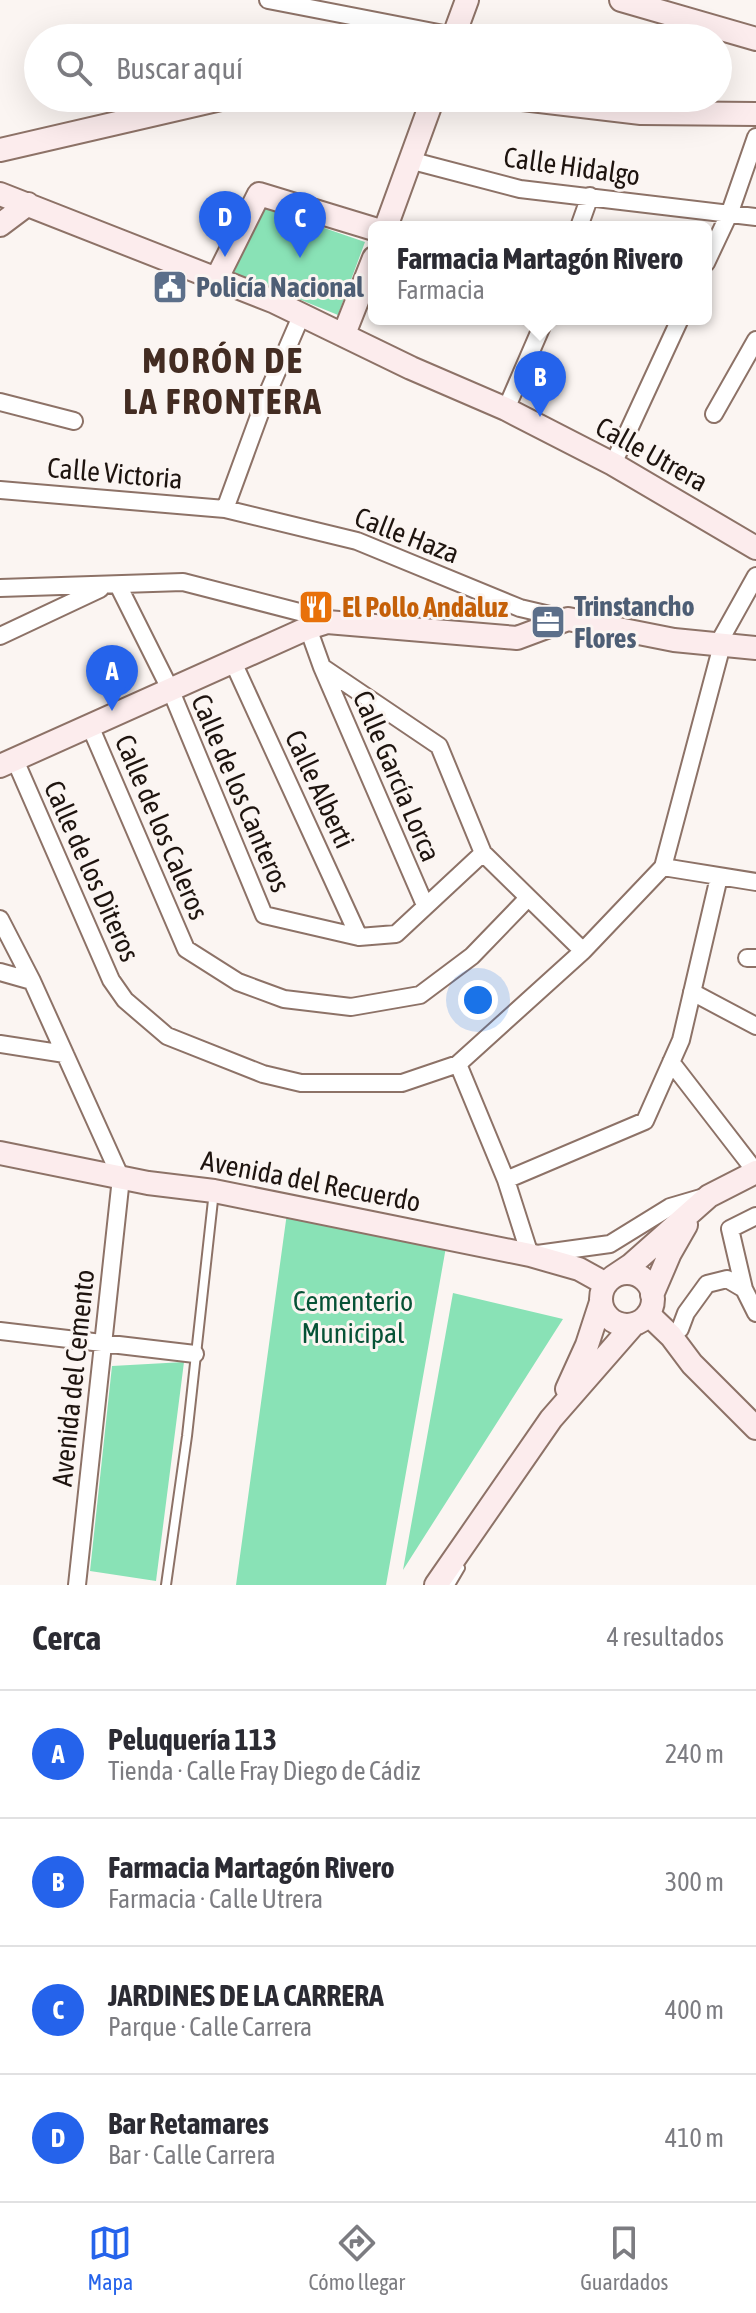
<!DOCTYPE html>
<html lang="es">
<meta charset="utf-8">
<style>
body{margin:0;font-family:"Asap Condensed",sans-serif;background:#f2f2f3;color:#2b2b33}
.you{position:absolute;left:478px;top:1000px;width:28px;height:28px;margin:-20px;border:6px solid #fff;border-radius:50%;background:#1a73e8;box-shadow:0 0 0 12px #1a73e833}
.badge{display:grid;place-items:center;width:52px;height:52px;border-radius:50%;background:#2563eb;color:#fff;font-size:26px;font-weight:700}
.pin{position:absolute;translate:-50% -66px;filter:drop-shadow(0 2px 4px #0008)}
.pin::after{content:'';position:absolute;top:42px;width:28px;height:24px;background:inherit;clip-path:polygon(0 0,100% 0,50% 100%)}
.popup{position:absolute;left:368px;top:221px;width:344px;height:104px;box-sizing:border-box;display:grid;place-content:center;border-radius:12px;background:#fff;filter:drop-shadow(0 2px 6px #0005);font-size:26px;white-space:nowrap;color:#7c7c81}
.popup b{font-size:30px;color:#2b2b33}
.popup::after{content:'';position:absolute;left:50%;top:100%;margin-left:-16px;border:16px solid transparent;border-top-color:#fff}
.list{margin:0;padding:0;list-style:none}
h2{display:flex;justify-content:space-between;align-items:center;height:104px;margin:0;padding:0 32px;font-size:34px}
h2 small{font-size:26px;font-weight:400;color:#7c7c81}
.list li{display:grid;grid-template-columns:52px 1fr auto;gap:24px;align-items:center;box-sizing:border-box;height:128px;padding:0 32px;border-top:2px solid #e1e1e2}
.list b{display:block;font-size:30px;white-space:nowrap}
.list p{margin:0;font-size:26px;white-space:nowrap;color:#7c7c81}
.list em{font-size:26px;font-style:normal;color:#7c7c81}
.icon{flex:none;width:44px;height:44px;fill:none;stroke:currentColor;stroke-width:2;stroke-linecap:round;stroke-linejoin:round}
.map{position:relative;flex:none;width:756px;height:1585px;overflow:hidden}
.search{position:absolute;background:#fff;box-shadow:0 8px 32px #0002;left:24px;right:24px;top:24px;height:88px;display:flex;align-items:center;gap:20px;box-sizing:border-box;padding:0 28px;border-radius:44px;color:#7c7c81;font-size:30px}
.sheet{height:616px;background:#fff}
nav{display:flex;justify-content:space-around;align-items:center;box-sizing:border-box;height:112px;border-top:2px solid #e1e1e2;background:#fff;font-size:22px;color:#7c7c81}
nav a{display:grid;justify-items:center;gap:4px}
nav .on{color:#2563eb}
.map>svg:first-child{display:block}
.green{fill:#89e2b6}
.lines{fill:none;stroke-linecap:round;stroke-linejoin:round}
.lane-casing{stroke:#8d7267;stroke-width:12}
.street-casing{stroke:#8d7267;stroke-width:20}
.secondary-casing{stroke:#8d7267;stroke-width:26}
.lane{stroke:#fff;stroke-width:8}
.street{stroke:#fff;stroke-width:16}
.secondary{stroke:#fceced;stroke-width:22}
.labels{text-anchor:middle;stroke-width:6;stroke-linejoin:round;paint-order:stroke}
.street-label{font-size:28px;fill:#1e140f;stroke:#fbf5f2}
.service-label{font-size:28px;font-weight:bold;fill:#4e5e75;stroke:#fbf5f2;text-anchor:start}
.food-label{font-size:28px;font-weight:bold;fill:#c56008;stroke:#fbf5f2;text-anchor:start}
.park-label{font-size:28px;fill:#065236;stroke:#fbf5f2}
.district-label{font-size:36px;font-weight:bold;letter-spacing:2px;fill:#432c22;stroke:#fbf5f2}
</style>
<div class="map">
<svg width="756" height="1585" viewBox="0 0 756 1585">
<rect width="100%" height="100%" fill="#fbf5f2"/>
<path class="green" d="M260,206L365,242L338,315L234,273Z
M287,1213L446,1247L386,1585H236Z
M453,1293L563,1319L403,1570Z
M184,1362L156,1581L90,1571L112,1366Z"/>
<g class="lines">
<g class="lane-casing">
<path id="lane" d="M166,1585L187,1436L214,1191
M450,1585L460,1568"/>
</g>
<g class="street-casing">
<path id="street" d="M268,0L454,36
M409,160L520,189L756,217
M579,227L590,196
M706,263L730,212L756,137
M0,402L74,421
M506,409L545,319
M714,414L756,340
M613,464L680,319
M0,490L225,509L357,541L520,608L567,619
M225,509L266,397L302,314
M118,585L171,691L264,915L359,937L396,934L483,853
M0,588L183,582L307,614L327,622
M308,628L322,667L425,905
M0,636L100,589
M718,644L756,576
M233,662L359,937
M322,667L439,746L483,853L583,951
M90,726L186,949L238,982L284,999L351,1007L420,995L472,956L528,898
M15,760L111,980L125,1000L167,1036L263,1074L301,1083H402L458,1064L583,951L663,867L722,645
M663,867L756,882
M0,919L32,981L121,1178L77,1585
M747,958H756
M0,972L32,981
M692,992L756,1026
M0,1044L65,1054
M671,1062L756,1172
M458,1064L506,1180L530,1255L610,1244L670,1207L704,1197
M506,1180L645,1121L681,1040L719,877
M744,1289L730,1229L756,1216
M0,1331L195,1354
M671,1336L680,1329L686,1313L707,1284L727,1279L744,1289L756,1313"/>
</g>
<g class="secondary-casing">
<path id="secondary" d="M621,0L756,39
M453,38L467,0
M514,98L641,113L756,114
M0,150L225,98
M0,194L275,302L411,368L506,409L613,464L756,548
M0,225L28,204
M386,227L433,98
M217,278L259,194L374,229
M344,334L374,258
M0,766L308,628L327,622L517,638L568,619L674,640L756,648
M0,1153L148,1183L214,1191L530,1255L579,1269L606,1284
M601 1299a26 26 0 1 1 52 0a26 26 0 1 1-52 0Z
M613,1277L631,1265L709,1196L756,1172
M652,1295L670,1253L686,1225
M648,1314L671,1336L692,1364L756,1428
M567,1389L587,1345L601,1302
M436,1585L551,1419L634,1324"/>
</g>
<use href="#lane" class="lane"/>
<use href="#street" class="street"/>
<use href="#secondary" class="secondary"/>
</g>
<defs>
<g id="civic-square" transform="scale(1.8)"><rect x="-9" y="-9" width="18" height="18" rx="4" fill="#5c6f8a" stroke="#fbf5f2"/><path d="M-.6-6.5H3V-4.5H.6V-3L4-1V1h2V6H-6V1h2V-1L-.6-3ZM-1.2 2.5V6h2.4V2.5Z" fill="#fff"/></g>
<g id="restaurant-square" transform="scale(1.8)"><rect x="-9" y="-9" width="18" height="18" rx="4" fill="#e8710a" stroke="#fbf5f2"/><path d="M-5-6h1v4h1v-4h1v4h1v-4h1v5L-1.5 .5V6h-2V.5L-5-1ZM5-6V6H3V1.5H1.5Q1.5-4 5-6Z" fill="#fff"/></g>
<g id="office-square" transform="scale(1.8)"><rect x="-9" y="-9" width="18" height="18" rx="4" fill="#5c6f8a" stroke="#fbf5f2"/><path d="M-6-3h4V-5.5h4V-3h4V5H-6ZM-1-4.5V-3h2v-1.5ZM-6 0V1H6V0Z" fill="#fff"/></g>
</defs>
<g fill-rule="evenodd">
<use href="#civic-square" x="170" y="287"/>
<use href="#restaurant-square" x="316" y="607"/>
<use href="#office-square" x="548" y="622"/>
</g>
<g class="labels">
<g class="street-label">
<text transform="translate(572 166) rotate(8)" y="10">Calle Hidalgo</text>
<text transform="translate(652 454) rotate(29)" y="10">Calle Utrera</text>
<text transform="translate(115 473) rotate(5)" y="10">Calle Victoria</text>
<text transform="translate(407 535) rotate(21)" y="10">Calle Haza</text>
<text transform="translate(397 776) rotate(67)" y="10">Calle García Lorca</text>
<text transform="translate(320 789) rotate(65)" y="10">Calle Alberti</text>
<text transform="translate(241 793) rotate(67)" y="10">Calle de los Canteros</text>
<text transform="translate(162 827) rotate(67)" y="10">Calle de los Caleros</text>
<text transform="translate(92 871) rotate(66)" y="10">Calle de los Diteros</text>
<text transform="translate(311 1181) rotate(11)" y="10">Avenida del Recuerdo</text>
<text transform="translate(73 1378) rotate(-84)" y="10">Avenida del Cemento</text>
</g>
<g class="service-label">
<text x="196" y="297">Policía Nacional</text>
<text x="574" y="616">Trinstancho<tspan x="574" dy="32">Flores</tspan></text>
</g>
<g class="food-label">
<text x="342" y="617">El Pollo Andaluz</text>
</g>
<g class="park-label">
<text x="353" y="1311">Cementerio<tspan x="353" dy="32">Municipal</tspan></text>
</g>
<g class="district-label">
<text x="223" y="373">MORÓN DE<tspan x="223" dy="41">LA FRONTERA</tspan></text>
</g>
</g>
</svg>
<div class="you"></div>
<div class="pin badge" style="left:112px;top:711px">A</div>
<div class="pin badge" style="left:540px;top:417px">B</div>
<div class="popup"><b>Farmacia Martagón Rivero</b>Farmacia</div>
<div class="pin badge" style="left:300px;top:258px">C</div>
<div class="pin badge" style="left:225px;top:257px">D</div>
<div class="search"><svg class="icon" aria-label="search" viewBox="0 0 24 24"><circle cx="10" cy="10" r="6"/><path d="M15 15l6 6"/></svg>Buscar aquí</div>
</div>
<section class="sheet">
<h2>Cerca<small>4 resultados</small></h2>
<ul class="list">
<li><span class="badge">A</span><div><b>Peluquería 113</b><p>Tienda · Calle Fray Diego de Cádiz</p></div><em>240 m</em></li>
<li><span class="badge">B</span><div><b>Farmacia Martagón Rivero</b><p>Farmacia · Calle Utrera</p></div><em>300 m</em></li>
<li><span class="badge">C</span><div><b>JARDINES DE LA CARRERA</b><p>Parque · Calle Carrera</p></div><em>400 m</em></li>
<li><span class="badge">D</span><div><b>Bar Retamares</b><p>Bar · Calle Carrera</p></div><em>410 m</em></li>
</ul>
</section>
<nav>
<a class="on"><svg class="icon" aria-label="map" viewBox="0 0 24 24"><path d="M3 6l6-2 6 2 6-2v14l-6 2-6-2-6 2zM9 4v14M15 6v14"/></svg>Mapa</a>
<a><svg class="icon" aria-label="directions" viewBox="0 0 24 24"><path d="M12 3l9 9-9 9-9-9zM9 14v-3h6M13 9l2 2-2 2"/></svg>Cómo llegar</a>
<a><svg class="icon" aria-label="saved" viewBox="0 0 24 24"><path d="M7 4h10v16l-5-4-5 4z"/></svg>Guardados</a>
</nav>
